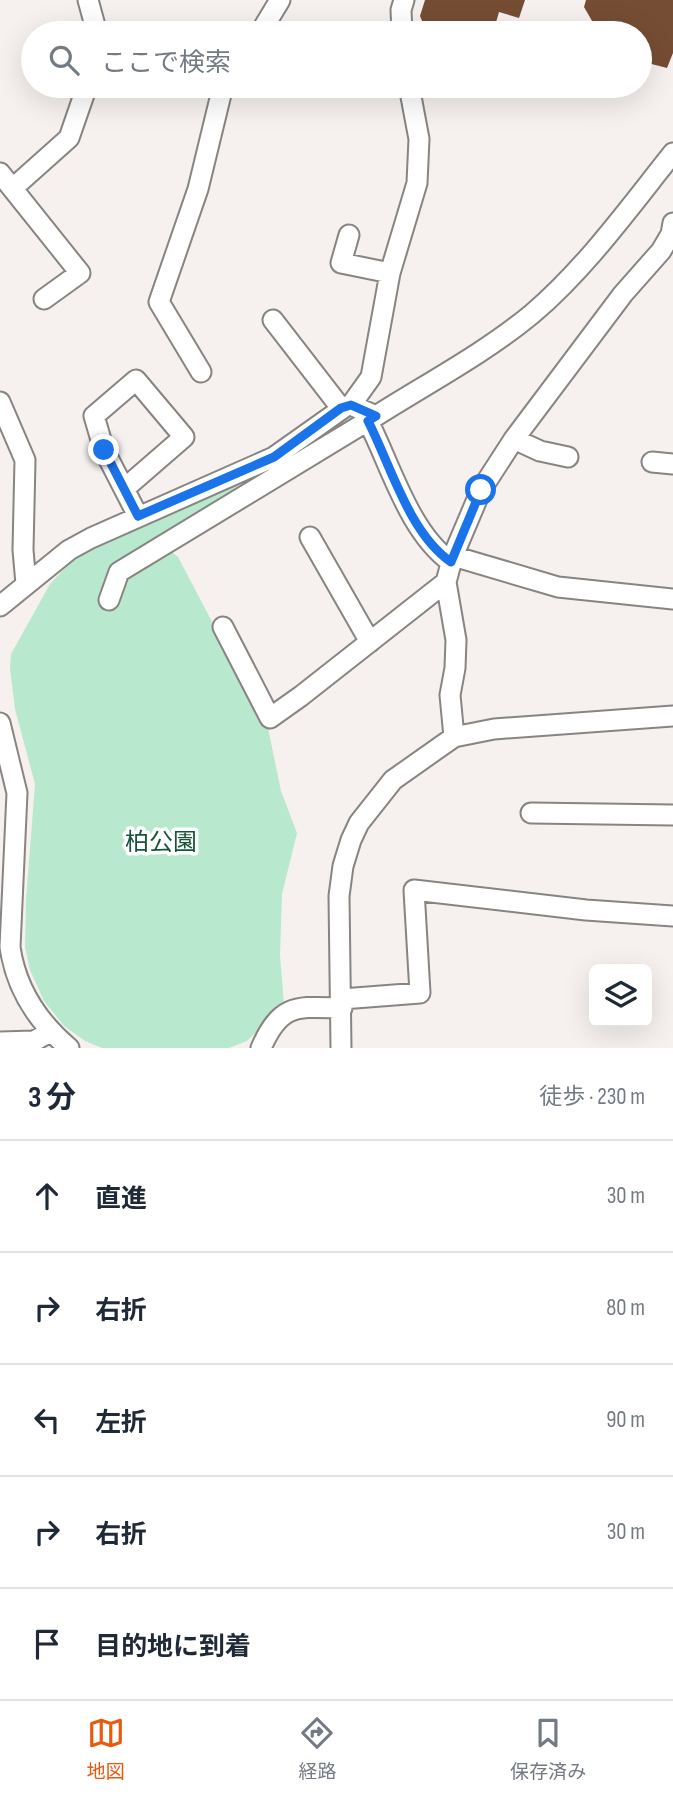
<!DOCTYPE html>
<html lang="ja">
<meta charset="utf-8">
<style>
body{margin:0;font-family:"Sofia Sans Condensed","Noto Sans JP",sans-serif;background:#f2f2f3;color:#1f2937}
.controls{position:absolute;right:21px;bottom:21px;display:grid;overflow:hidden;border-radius:10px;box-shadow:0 7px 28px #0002}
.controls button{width:63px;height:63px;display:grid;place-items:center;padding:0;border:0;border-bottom:2px solid #e0e1e3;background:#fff;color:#1f2937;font:35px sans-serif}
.stop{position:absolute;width:21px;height:21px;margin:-16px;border:5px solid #1a73e8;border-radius:50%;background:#fff}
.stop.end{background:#1a73e8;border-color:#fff;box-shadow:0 2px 7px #0008}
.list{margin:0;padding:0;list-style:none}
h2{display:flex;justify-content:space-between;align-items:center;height:91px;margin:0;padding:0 28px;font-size:30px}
h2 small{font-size:23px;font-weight:400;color:#747a83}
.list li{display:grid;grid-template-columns:46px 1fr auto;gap:21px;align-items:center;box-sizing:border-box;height:112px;padding:0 28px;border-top:2px solid #e0e1e3}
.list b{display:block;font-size:26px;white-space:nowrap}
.list em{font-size:23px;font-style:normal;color:#747a83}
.icon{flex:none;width:38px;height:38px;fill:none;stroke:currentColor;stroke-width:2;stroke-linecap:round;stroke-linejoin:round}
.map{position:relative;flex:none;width:673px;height:1048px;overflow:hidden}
.search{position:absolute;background:#fff;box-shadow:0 7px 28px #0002;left:21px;right:21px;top:21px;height:77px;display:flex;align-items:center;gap:18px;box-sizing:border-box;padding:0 24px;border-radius:38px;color:#747a83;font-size:26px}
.sheet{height:651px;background:#fff}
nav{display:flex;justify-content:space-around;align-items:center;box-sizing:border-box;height:98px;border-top:2px solid #e0e1e3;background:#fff;font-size:19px;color:#747a83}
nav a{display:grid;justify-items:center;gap:4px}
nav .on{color:#ea580c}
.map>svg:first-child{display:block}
.green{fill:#b8e9ce}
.building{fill:#754d34}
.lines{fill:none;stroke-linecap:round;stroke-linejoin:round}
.minor-casing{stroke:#888481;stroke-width:23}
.minor{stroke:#fff;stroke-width:19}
.route{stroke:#1a73e8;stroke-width:9}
.labels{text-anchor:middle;stroke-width:7;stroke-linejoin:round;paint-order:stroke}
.park-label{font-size:24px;fill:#17553a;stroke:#fff}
</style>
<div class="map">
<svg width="673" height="1048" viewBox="0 0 673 1048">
<rect width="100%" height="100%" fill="#f6f1ee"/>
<path class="green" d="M350,415L360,419L158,541L178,557L268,728L281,791L297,833L282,894L280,955L284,1005L247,1041L229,1048H102L85,1041L64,1026L44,1001L30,970L25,947L26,900L35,784L15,709L10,669L11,654L50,584L70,563L102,542L283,464Z"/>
<path class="building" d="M425,0H525L519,18L499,12L493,33H427L420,16Z
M586,0H673V53L667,68L640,61V33H599L584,7Z"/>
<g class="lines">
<g class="minor-casing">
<path id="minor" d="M88,0L97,33
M260,33L280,0
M402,33L401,10L404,0
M0,173L80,273L44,299
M13,188L69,138L87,86
M349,235L341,263L390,273
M273,320L341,408
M201,372L159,302L198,189L223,86
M0,402L25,460L23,550L26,584
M351,405L371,377L390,273L417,183L419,139L409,86
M368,421C391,466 409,532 451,562
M514,439L540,451L568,457
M652,462L673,464
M124,489L184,437L136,380L94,416L104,450L138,516
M310,537L370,642
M453,556L558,587L673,599
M109,600L119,572L376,416
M0,606L69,550L91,538L274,457L346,406L351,405L376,416C428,383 485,353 532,314C586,268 629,208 673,153
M223,627L270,718L301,696L446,582
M0,723L17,793L10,947C16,989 37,1021 69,1048
M454,737L450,695L455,668L456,640L446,582L453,556L481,490L514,439L623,294L661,251L671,234L673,223
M531,813L673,815
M342,999L420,993L414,890L586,910L673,916
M0,1042L34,1041L50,1032
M261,1048C281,1002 298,1007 342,1008
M341,1048L339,896L343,866L351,840L359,823L393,780L454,737L494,729L673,716"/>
</g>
<use href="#minor" class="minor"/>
</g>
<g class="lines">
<path class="route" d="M104,450L138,516L274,457L341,408L351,405L376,416L368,421C391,466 409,533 451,562L481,490"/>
</g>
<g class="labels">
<g class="park-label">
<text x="161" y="850">柏公園</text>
</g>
</g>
</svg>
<div class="controls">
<button><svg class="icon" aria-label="layers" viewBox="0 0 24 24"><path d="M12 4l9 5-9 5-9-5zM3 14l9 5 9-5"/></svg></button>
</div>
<div class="stop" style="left:481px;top:490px"></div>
<div class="stop end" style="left:104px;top:450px"></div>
<div class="search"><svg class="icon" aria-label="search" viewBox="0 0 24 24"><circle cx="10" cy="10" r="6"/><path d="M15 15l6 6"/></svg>ここで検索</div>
</div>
<section class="sheet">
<h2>3 分<small>徒歩 · 230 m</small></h2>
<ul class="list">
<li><svg class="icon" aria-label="ahead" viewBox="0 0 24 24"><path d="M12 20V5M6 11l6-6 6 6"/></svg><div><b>直進</b></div><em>30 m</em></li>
<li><svg class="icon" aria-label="right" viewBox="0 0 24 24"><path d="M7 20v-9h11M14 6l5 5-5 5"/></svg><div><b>右折</b></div><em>80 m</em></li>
<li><svg class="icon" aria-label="left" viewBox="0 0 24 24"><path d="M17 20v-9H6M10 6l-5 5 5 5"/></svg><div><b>左折</b></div><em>90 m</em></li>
<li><svg class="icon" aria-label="right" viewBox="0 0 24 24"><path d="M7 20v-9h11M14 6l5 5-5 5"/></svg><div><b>右折</b></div><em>30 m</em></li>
<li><svg class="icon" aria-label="arrive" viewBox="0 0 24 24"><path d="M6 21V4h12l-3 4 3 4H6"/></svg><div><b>目的地に到着</b></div></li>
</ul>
</section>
<nav>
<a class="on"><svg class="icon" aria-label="map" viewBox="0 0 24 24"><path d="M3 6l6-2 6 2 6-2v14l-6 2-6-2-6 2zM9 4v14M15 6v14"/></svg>地図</a>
<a><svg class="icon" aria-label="directions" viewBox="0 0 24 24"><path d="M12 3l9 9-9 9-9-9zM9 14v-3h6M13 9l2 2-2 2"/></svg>経路</a>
<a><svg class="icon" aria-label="saved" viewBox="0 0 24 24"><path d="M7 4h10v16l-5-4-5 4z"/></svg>保存済み</a>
</nav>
